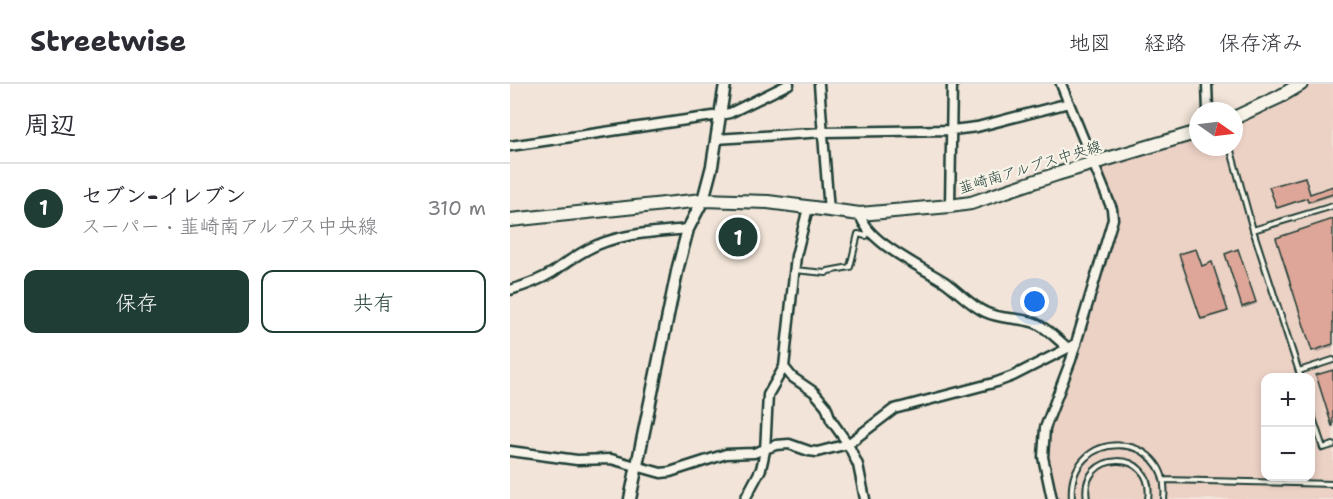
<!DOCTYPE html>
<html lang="ja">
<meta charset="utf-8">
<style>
body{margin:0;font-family:"Shantell Sans","Klee One",sans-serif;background:#f2f2f3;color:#2b2b33}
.controls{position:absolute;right:18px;bottom:18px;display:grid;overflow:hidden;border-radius:12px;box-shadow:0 3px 9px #0003}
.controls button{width:54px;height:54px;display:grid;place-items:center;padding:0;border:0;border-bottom:2px solid #e1e1e2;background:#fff;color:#2b2b33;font:30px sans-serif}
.compass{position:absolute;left:679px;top:18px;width:54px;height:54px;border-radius:50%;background:#fff;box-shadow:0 3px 9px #0003;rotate:104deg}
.you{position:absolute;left:525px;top:218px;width:21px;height:21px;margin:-15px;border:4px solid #fff;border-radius:50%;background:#1a73e8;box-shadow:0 0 0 9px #1a73e833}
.badge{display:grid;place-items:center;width:39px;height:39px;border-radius:50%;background:#1f3d34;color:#fff;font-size:20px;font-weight:700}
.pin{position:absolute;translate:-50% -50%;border:3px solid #fff;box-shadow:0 2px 6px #0006}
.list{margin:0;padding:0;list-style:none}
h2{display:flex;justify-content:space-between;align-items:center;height:78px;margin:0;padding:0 24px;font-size:26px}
h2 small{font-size:20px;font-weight:400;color:#7c7c81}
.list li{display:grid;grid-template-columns:39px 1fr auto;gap:18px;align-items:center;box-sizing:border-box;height:90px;padding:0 24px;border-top:2px solid #e1e1e2}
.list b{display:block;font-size:22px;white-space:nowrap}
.list p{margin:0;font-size:20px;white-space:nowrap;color:#7c7c81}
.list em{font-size:20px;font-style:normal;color:#7c7c81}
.actions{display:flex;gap:12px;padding:18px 24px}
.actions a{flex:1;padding:14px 0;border:2px solid #1f3d34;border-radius:12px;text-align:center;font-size:21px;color:#1f3d34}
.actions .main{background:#1f3d34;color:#fff}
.map{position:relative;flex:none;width:823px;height:415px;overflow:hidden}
header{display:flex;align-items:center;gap:36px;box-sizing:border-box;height:84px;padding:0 30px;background:#fff;border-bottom:2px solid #e1e1e2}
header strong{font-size:28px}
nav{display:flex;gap:33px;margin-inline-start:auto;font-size:21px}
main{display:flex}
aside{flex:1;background:#fff}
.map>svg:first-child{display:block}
.built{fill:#ecd1c5;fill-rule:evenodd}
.shadow{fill:#0003}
.building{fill:#dea698;stroke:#1f3d34;stroke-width:1.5}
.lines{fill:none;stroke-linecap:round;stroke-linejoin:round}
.lane-casing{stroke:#1f3d34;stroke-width:8}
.street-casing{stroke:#1f3d34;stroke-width:13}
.secondary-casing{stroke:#1f3d34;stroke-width:15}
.primary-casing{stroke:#1f3d34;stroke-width:16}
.lane{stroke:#f7f3e8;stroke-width:4}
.street{stroke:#f7f3e8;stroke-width:8}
.secondary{stroke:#f7f3e8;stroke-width:10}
.primary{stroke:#f7f3e8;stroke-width:12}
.labels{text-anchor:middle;stroke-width:4.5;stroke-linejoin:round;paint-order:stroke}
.street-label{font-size:15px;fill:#1f3d34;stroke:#f7f3e8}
</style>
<header>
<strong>Streetwise</strong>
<nav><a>地図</a><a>経路</a><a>保存済み</a></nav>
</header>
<main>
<aside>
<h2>周辺<small></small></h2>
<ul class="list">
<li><span class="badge">1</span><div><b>セブン-イレブン</b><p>スーパー · 韮崎南アルプス中央線</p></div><em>310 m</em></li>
</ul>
<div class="actions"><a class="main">保存</a><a>共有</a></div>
</aside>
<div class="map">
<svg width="823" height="415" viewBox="0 0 823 415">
<rect width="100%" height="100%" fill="#f2e4d8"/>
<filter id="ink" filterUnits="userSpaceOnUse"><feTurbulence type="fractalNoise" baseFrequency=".0167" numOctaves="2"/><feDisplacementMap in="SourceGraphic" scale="12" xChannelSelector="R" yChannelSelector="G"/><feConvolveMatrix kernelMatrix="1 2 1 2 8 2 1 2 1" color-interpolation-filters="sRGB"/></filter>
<g filter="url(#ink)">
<path class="built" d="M798,0H823V415H546L538,372V352L542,336L568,271L605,136L591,88L592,81L688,52V63H724V39L774,15ZM756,294H800V392H756Z"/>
<path class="shadow" d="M823,104V112L801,119L798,115L769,124L768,123Z
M823,136V263L806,269L804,266Z
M686,166L693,183L702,180L703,182L718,228L694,236L692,235Z
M728,167L747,220L735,224L733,222Z"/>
<path class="building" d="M795,93L800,110L823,102V110L798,118L797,114L767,124L759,103Z
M823,135V260L802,267L766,154Z
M686,165L692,182L702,178L718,227L691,235L669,170Z
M728,165L746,218L732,223L715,170Z
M823,286V342H822L806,291Z"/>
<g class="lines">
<g class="lane-casing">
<path id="lane" d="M720,63L743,146L791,294
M743,146L823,122
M284,186L316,189L318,187L340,183L348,150L356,152L358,146
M789,287L823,276
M800,325L813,364L823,361
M654,396L823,400
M562,415C556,342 662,345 654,415
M577,415C568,366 646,363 638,415"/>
</g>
<g class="street-casing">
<path id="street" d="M309,0L319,127
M697,0L698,27
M206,55L314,48L442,46L467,43L559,19
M0,62L210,31L220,29L279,0
M440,122L442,0
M350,130C356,158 412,183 435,198C449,208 460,221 475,228C491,236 509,233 525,239C536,243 548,256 558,264
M0,206C14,202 30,196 43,188C57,178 70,168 87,161C116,149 147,148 178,145
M274,283L282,293L304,308L316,322L321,336L338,360L348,381L355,415
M0,367L67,376L101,375L151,389L160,388L216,370L244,369L266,361L279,360L299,367L307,368L338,360L384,325L487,298L503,292L566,260
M235,415L251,385L255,367L258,311L274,283L286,172L298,124
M542,415L533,373L535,344L561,276L603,135L602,125L551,0"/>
</g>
<g class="secondary-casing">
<path id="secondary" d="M120,415L168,183L178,145L193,116L202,82L215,0"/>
</g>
<g class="primary-casing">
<path id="primary" d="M724,34L769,13L791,0
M0,136L193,116L258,118L350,130L440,122L461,119L547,90L688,48"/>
</g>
<use href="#lane" class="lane"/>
<use href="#street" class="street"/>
<use href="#secondary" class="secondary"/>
<use href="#primary" class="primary"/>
</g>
</g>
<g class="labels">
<g class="street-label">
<text transform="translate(520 83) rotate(-17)" y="5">韮崎南アルプス中央線</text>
</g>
</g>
</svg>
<div class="controls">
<button>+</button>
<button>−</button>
</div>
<svg class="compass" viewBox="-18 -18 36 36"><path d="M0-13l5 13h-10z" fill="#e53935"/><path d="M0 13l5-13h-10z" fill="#7c7c81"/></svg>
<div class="you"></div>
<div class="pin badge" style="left:228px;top:153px">1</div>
</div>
</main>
